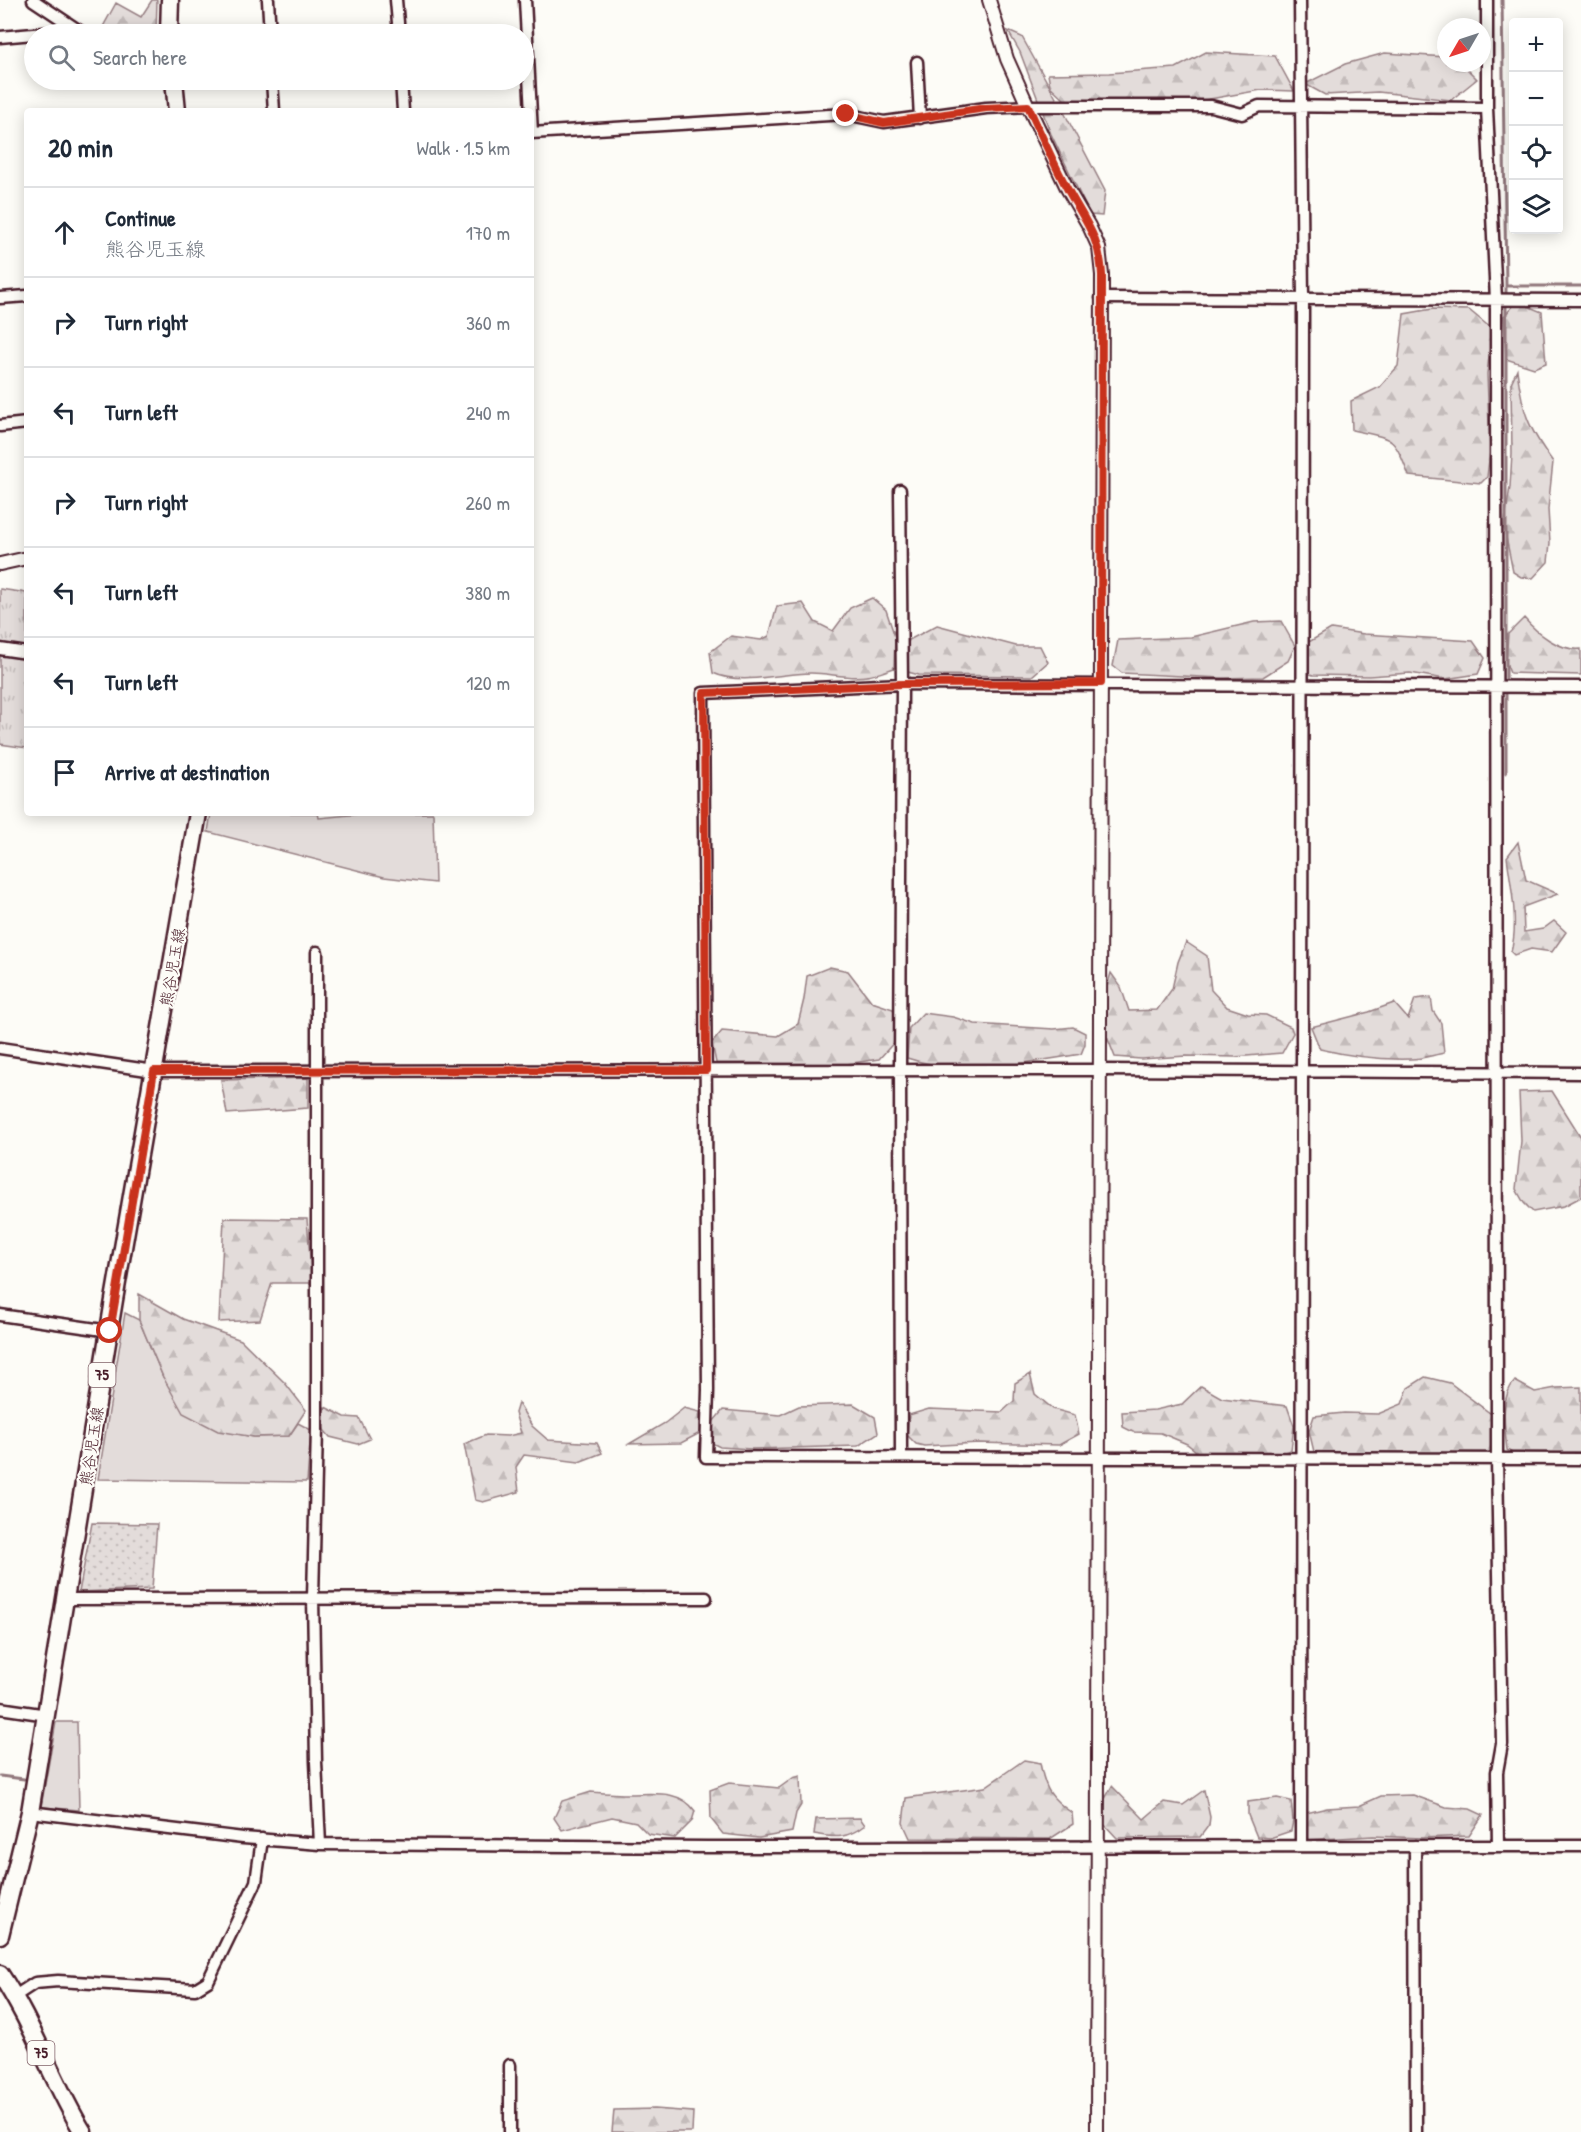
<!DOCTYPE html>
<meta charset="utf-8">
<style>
body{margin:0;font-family:"Patrick Hand","Klee One",sans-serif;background:#f6f6f7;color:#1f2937}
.controls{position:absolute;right:18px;top:18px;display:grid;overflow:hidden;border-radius:6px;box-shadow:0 3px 15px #0003}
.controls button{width:54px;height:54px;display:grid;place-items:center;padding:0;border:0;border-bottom:2px solid #e0e1e3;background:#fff;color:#1f2937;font:30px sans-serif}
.compass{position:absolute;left:1437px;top:18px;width:54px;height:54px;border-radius:50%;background:#fff;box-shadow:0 3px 15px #0003;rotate:231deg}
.stop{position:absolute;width:18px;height:18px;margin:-14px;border:4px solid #c8321e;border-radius:50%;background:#fff}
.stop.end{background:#c8321e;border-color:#fff;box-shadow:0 2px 6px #0008}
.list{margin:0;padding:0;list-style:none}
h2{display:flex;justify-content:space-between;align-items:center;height:78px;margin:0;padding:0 24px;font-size:26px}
h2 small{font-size:20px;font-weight:400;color:#747a83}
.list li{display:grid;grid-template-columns:39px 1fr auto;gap:18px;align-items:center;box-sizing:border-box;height:90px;padding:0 24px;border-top:2px solid #e0e1e3}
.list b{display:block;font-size:22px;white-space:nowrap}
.list p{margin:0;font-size:20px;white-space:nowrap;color:#747a83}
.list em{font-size:20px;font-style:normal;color:#747a83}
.icon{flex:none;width:33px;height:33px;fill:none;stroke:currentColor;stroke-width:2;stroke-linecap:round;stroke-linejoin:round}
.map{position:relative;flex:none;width:1581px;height:2132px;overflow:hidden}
.search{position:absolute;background:#fff;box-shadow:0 3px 15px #0003;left:24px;top:24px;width:510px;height:66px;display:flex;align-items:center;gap:15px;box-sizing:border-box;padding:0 21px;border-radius:33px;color:#747a83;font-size:22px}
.panel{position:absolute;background:#fff;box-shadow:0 3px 15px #0003;left:24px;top:108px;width:510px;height:708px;border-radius:6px}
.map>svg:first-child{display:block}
.grass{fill:#e3dcda;stroke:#967e82;stroke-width:1.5}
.forest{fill:url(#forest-firs);stroke:#967e82;stroke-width:1.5}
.park{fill:url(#park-tufts);stroke:#967e82;stroke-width:1.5}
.garden{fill:url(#garden-dots);stroke:#967e82;stroke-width:1.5}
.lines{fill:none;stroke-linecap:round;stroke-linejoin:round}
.stream{stroke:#91777b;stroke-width:3}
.minor-casing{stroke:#4a1f2b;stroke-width:15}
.tertiary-casing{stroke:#4a1f2b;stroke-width:16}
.primary-casing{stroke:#4a1f2b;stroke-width:21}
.minor{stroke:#fdfcf7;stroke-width:10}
.tertiary{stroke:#fdfcf7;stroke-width:12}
.primary{stroke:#fdfcf7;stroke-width:16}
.route{stroke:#c8321e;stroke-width:8}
.labels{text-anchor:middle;stroke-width:4.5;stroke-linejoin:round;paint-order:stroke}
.shield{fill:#fdfcf7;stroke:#806168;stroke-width:1.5}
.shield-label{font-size:15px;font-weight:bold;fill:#4a1f2b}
.street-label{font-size:16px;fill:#4a1f2b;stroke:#fdfcf7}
</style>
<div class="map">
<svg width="1581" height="2132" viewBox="0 0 1581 2132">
<defs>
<pattern id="forest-firs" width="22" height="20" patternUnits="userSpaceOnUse" patternTransform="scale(1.5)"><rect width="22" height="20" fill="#e3dcda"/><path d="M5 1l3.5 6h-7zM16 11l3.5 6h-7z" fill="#c4bcbb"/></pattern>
<pattern id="park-tufts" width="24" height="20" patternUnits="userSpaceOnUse" patternTransform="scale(1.5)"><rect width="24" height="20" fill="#e3dcda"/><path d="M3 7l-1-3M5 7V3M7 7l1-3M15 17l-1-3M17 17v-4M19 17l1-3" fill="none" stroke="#c4bcbb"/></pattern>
<pattern id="garden-dots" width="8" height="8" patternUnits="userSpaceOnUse" patternTransform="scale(1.5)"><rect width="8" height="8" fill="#e3dcda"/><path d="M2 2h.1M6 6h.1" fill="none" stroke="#c4bcbb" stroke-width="1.8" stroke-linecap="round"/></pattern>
</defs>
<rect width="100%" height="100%" fill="#fdfcf7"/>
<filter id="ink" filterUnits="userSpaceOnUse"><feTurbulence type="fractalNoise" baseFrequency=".0167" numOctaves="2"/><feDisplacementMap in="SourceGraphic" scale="12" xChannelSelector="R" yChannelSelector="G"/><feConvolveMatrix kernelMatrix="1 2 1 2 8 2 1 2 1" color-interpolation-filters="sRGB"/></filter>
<g filter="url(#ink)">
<path class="grass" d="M211,813H318L319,818L370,813H433L435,883L384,877L208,832Z
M125,1313L139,1320L163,1377L218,1430L254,1437L289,1436L298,1423L311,1430L307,1482L98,1479Z
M56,1722H77L79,1810L41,1807Z"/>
<path class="forest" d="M152,0H157L156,34H99L116,3L141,17Z
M1008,31L1022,37L1066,116L1105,191L1102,216L1090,215L1051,134L1020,52Z
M1206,52L1275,56L1294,91L1261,90L1181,104L1065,100L1050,86L1048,74L1109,73L1176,68Z
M1385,53L1446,57V63H1461L1477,79L1451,100L1378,92L1325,95L1305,84L1345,64Z
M1517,302L1542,312L1546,363L1534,368L1506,359L1504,316Z
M1432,309L1469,310L1492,329L1487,374L1490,451L1487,477L1481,483L1409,476C1393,435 1394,439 1352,430L1351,401L1380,387L1398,366L1404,314Z
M1517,370C1523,413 1527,426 1553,462L1548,509L1550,543L1548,562L1533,578L1521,577L1513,572L1504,527L1510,487L1512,454L1511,383Z
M872,598L886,610L895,637L894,668C885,671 876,675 867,676C849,679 829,673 811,673C781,673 741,686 713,673L710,652L731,636L761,640L769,636L777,606L803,603L815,622L833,631L850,608Z
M1524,618C1538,634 1559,651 1581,649V675L1510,673L1506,663L1508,634Z
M1281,621L1295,646L1288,661L1263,677L1222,678L1122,673L1113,666L1118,640L1191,637L1254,622Z
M937,625L1016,646H1040L1048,662L1032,676L919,675L908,672L902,663L909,640Z
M1331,629L1364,634L1473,641L1485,658L1478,674L1445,679L1410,673L1369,676L1313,675L1301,671L1307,643Z
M1518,842L1526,880L1558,894L1523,907L1524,932L1543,929L1554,921L1566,932L1552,952L1531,949L1514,955L1511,952C1519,922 1511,887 1507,857Z
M1186,942L1207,956L1211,990L1227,1007L1248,1014L1266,1015L1291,1027L1293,1033L1282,1053L1235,1057L1186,1056L1141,1059L1115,1057L1104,1029V997L1111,973L1121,987L1129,1011L1157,1010L1172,989L1178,962Z
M830,967L848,971L872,1002L893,1009L899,1024L898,1038L879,1059L846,1064L716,1063L712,1043L722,1031L778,1036L798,1024L804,999L807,976Z
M1431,997L1433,1011L1441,1023L1444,1053C1433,1055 1422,1059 1411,1059C1381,1060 1349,1056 1320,1049L1311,1027L1369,1012L1394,1003L1408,1019L1415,999Z
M923,1013L953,1017L975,1024L1054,1029L1073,1027L1085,1033V1044L1081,1054C1028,1063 958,1076 907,1058L909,1028Z
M308,1078V1108L227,1114L221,1080Z
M1552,1091L1581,1137V1197L1564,1206L1533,1212L1524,1203L1516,1189L1521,1141L1519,1092Z
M224,1218L307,1219L312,1283H272L260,1320L219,1322Z
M139,1294L183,1319L241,1340L285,1383L306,1410L289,1436L254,1437L218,1431L183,1413L163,1377L139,1320Z
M1030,1374L1035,1394L1053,1409L1075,1415L1079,1434L1059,1445L979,1443L924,1446L916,1444L907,1435L909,1415L929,1409L1002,1412L1014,1401L1015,1383Z
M1425,1377L1450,1383L1491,1414L1496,1429L1494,1456L1420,1459L1382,1453L1351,1452L1328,1456L1314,1452L1309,1431L1314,1416L1344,1413L1378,1414L1402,1404L1408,1388Z
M1515,1381L1535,1392L1556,1388L1581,1387V1452L1514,1454L1507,1450C1505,1430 1499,1397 1515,1381Z
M1201,1386L1222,1398L1287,1406L1294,1426L1291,1450L1270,1456L1200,1454L1187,1444L1161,1433L1133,1432L1123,1427L1122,1412L1155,1410L1182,1404Z
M518,1403L532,1426L548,1440L597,1443L602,1453L579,1462L524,1455L516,1467L519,1492L483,1502L475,1500L464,1444L486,1435L508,1436L521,1433L515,1413Z
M853,1404L875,1417L878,1433L858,1446L751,1449L720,1447L710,1442L713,1422L723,1410L780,1415L799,1406Z
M325,1407L345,1417L359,1418L370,1439L358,1444L330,1437L324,1430L321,1420Z
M684,1408L700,1412V1433L681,1443L629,1444L665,1423Z
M1024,1760L1040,1763C1045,1789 1050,1798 1072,1813L1073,1824L1050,1839L910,1838L903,1823L906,1798L985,1787Z
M800,1776L801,1805L796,1813L792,1832L759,1838L723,1834L711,1819L710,1790L729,1783L779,1788L793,1778Z
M1112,1786L1144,1819L1164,1802L1183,1805L1204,1790L1210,1817L1209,1825L1200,1837L1117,1838L1104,1824L1105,1799Z
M591,1792C604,1793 616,1794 629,1794C653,1794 680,1789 695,1811L692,1821L675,1838L648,1834L636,1822L612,1817L562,1830L554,1818L562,1801Z
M1413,1795L1446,1807L1470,1809L1483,1815L1469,1836L1422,1838L1373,1836L1306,1840L1302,1814L1327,1808L1359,1806L1381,1796Z
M1277,1798L1291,1801L1293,1821L1291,1831L1270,1838L1257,1837L1248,1815V1802Z
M860,1818L865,1825C847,1839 836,1838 814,1834L816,1819Z
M655,2109L693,2112L692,2132H612L614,2110Z"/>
<path class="park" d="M0,589L27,593V748L0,744Z"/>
<path class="garden" d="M92,1523L157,1524L152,1589L79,1592Z"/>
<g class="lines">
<path class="stream" d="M1502,0L1506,286V773
M1506,286H1581
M0,1776L24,1779"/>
<g class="minor-casing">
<path id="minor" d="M33,0L84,34
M268,0L270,34
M396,0L399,34
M525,0L532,133
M1300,0L1303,299L1301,1846
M1487,0V108L1496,300L1497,1459L1502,1744L1497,1772L1498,1846
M0,37L78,30
M917,62L920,118
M272,80L274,111
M401,80L403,111
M531,133L846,114L884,122L986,108L1028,106H1211L1242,114L1259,106L1487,108
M0,298L27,296
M1101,298L1581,300
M0,426L27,423
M900,490L902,684L900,1070L901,1457
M0,649L27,653
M1581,687L902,684L703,693L708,1390L706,1457L1581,1459
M317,952V1429L313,1598L316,1762L320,1844
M0,1048L154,1071L1099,1070L1581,1073
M0,1315L110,1331
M66,1599L706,1598
M0,1708L47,1715
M30,1812L243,1838L320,1844L707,1847L1581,1846
M1415,1846L1416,2132
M15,1996L35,1983L58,1981L195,1989L208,1981L256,1882L262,1839
M510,2065V2132"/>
</g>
<g class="tertiary-casing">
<path id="tertiary" d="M989,0L1007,59L1028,106L1068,190L1089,226L1099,248L1102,275L1097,2132
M0,564L27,558"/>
</g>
<g class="primary-casing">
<path id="primary" d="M169,34L170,0
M174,80L177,111
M0,1935L30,1812L114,1300L198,813
M0,1974C33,2023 52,2081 83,2132"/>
</g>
<use href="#minor" class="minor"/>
<use href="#tertiary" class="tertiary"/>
<use href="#primary" class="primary"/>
</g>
</g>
<g class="lines" filter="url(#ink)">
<path class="route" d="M110,1331L154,1071L706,1070L704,693L902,684L1101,683L1102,275C1100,238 1085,221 1068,190C1053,163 1041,134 1028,106L986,108L884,123L846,114"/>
</g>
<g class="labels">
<g class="shield">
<rect x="88.5" y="1363" width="27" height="24" rx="4.5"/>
<rect x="27.5" y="2041" width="27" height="24" rx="4.5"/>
</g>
<g class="shield-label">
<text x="102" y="1380">75</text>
<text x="41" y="2058">75</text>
</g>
<g class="street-label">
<text transform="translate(172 967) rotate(-80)" y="6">熊谷児玉線</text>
<text transform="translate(91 1446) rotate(-81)" y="6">熊谷児玉線</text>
</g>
</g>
</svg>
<div class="controls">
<button>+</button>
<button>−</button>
<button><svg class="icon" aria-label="locate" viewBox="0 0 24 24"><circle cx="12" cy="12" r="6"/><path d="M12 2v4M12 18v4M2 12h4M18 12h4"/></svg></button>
<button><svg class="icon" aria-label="layers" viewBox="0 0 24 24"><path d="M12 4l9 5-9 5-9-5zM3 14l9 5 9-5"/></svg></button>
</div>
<svg class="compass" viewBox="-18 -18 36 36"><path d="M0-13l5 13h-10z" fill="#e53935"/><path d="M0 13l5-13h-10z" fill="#747a83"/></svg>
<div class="stop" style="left:110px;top:1331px"></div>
<div class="stop end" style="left:846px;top:114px"></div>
<div class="search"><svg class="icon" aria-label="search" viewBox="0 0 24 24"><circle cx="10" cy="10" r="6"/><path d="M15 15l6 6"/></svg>Search here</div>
<section class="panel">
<h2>20 min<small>Walk · 1.5 km</small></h2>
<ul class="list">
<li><svg class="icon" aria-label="ahead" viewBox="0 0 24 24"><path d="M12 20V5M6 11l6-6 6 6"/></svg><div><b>Continue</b><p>熊谷児玉線</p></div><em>170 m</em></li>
<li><svg class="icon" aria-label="right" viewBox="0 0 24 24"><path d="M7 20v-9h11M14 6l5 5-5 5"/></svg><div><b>Turn right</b></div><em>360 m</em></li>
<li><svg class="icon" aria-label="left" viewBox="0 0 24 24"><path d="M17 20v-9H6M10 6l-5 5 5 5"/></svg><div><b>Turn left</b></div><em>240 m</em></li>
<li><svg class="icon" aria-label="right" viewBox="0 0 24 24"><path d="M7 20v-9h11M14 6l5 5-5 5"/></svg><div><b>Turn right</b></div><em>260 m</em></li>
<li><svg class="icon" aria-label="left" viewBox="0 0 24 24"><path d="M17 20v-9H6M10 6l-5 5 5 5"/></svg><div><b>Turn left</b></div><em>380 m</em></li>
<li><svg class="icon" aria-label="left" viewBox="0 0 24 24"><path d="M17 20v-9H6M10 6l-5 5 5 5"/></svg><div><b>Turn left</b></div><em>120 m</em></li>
<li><svg class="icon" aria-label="arrive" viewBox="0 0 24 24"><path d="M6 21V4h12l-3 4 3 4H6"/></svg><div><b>Arrive at destination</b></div></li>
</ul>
</section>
</div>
